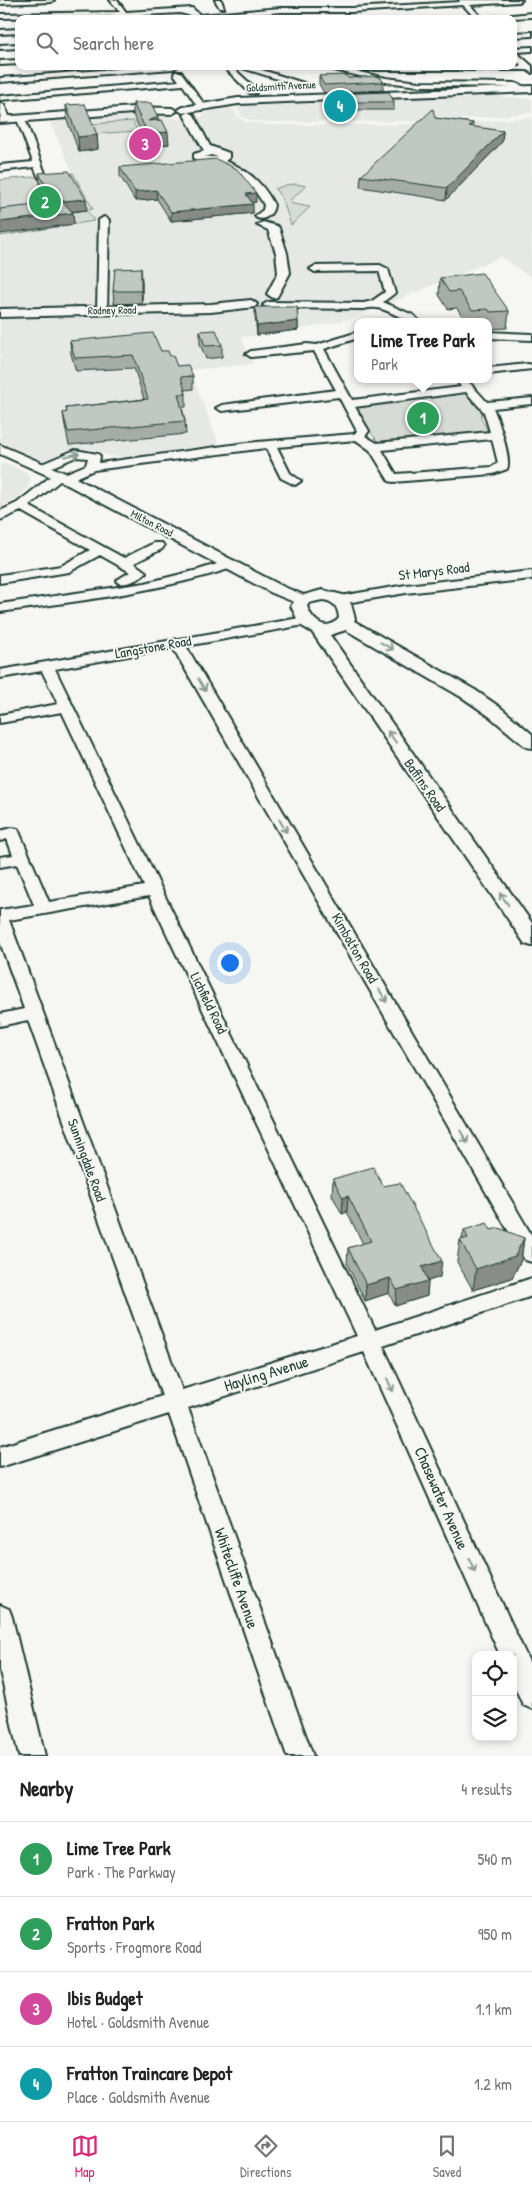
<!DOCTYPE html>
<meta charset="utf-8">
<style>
body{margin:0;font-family:"Patrick Hand",sans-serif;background:#f2f2f2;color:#222}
.controls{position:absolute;right:15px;bottom:15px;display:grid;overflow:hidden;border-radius:10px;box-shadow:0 2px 8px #0003}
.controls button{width:45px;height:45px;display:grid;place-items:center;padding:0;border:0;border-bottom:1px solid #e0e0e0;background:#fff;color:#222;font:25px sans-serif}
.you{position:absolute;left:229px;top:962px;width:18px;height:18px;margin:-12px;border:4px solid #fff;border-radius:50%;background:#1a73e8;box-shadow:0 0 0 8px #1a73e833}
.badge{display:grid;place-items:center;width:32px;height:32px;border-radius:50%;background:#db2777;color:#fff;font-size:16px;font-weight:700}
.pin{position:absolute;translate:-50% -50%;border:2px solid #fff;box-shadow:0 1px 5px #0006}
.popup{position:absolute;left:354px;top:318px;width:138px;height:65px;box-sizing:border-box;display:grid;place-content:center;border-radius:10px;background:#fff;filter:drop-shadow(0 1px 4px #0005);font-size:16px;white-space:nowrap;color:#767676}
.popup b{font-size:19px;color:#222}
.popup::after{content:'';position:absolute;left:50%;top:100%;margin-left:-10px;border:10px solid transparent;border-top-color:#fff}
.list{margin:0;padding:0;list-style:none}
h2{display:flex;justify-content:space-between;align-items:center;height:65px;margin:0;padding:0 20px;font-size:21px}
h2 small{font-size:16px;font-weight:400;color:#767676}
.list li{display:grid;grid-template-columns:32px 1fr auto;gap:15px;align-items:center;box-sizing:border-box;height:75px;padding:0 20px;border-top:1px solid #e0e0e0}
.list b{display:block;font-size:19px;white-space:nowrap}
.list p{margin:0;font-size:16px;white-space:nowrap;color:#767676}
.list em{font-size:16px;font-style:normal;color:#767676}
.icon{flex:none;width:28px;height:28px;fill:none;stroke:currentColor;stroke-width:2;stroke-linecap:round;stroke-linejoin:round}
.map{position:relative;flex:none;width:532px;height:1756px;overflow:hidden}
.search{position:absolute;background:#fff;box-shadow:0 2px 8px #0003;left:15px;right:15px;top:15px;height:55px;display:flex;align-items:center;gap:12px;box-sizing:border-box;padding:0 18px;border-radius:10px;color:#767676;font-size:19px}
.sheet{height:365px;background:#fff}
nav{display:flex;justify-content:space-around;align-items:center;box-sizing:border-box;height:70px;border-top:1px solid #e0e0e0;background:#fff;font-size:14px;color:#767676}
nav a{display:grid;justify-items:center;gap:2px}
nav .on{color:#db2777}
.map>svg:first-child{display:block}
.built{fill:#e6e8e4}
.green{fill:#d6dbd6;stroke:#7a8c85}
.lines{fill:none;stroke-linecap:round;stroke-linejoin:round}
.minor-casing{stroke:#1f3d34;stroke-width:4}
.major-casing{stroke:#1f3d34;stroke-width:4}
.minor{fill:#f6f6f2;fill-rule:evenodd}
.major{fill:#f6f6f2;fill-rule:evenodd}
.wall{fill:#a6aca8;stroke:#1f3d34}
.shaded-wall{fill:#878c88;stroke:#1f3d34}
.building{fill:#c1c8c3;stroke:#1f3d34}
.oneway{stroke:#8a9a93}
.labels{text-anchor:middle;stroke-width:4;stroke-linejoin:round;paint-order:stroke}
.far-street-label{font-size:11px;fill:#1f3d34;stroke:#f6f6f2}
.street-label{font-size:14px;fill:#1f3d34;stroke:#f6f6f2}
.near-street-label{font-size:16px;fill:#1f3d34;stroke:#f6f6f2}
</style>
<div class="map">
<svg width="532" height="1756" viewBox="0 0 532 1756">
<rect width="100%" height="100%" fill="#f6f6f2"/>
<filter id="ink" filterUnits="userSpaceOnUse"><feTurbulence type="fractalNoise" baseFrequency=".02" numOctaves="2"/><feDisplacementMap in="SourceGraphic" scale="10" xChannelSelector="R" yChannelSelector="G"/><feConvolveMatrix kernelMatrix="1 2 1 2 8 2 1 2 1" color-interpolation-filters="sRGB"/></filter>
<g filter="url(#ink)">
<path class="built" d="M424,95H485L532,99V113L444,121L265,122L249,120L242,117L235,105L256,102Z
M232,107L239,118L245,122L272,125L455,124L532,117V278L501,257L351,319L298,330L241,337L253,364L190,370L219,445L124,457L110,456L92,449L71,451L42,462L0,443V236L94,221L87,209L93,208L73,173L49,120L143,113L158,114L177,119L200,118L206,113L217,108Z
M7,463L26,472L30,478L29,486L22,495L0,508V464Z"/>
<path class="green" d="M133,121L137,131L94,134L90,124Z
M73,173L93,209L87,210L94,221L0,236V180Z
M296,184L306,186L289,201L293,204L310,207L291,225L282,198L275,189L286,185Z
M465,393L482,412L481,418L489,433L380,443C369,434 364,418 356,406Z"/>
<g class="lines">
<g class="minor-casing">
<path id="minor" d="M0,0H54L51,2L0,4Z
M110,0H117L126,12L192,8L200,15L281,8H352L460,2L459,0H522L519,2L470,5L483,19H476L463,5L352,12H281L202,19L180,13L127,16V19H121L120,16L0,18V14L120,12Z
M215,0H221L224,8H220Z
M532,13V17L490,19L493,17Z
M19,29V33L0,34V30Z
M532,32V36L513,37V33Z
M19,44V48L0,49V45Z
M532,47V51L516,52L532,66V73L527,70H364L360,68L362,66H522L513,57V48Z
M19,60V64L0,65V61Z
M154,66L177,67L173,69L0,82V78Z
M223,66H231L256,89V93H250Z
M236,66H249L310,85L303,87Z
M316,66H332L386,78L419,82L515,83L531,89L527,91L514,87L419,86L386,82Z
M175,72H181L204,104L203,106H197L183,85L0,100V96L179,81L174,74Z
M0,103L4,105L11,120L10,122L3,120L0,113Z
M18,117L25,119L46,176L45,178H39L34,167L0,171V165L33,162L17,119Z
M104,217L109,220L107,311L102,314L97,311L99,220Z
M380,265L388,269L395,293L383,302L413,315L420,322C398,322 386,303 364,309L268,308L263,305L268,302L364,303L372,301L385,292L379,271L315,272L310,269L315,266Z
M358,332V338L324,349L352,400L461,387L457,381L458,379H466L487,402L532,398V404L493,408C498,418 512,460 507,469L493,474L393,482L389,481L370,450L356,440L277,447L290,473L301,481L295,485L281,478L266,448L94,470L69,481L61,480L29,506L124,558L154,543H162L164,546L162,549L134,563L146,572C141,579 127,585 118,583L117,580L130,572L100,555L69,572L0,583V575L61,566L90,550L21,511L0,520V511L17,503L55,473L64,474L86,465L88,458L76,457L45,470L41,472L35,468L37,466L75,450L98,454L100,456L99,463L246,443L354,434L357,431L339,397L222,411L216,408L222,405L336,390L314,351L251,357L246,354L251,351L307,344L317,345ZM466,392L484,412L490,432L377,443L365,436L369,431L355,407ZM492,439L498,463L492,467L396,474L382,450Z
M488,332L532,334V340L488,338Z
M528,364L532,365V369L488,374V368Z
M230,560L235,561L236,564L235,567C158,592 79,601 0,612V604L145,583L198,570Z
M532,571V579L406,593L340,604L333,600L340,596L406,585Z
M305,617L312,621L310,624L186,646L532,1236V1262L525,1260L173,648L55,669L375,1330L532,1278V1296L383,1346L532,1668V1709L523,1705L513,1683V1655H500L364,1352L188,1408L313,1756H287L169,1414L0,1467V1447L162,1396L28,1020L0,1026V1014L24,1009L0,942V910L34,905L17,864L0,867V857L13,855L7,839L0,841V831L12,828L18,829L49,902L144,886L62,712L0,723V715L58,704L42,671L0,678V670ZM149,896L357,1336L182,1390L9,920Z
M0,1605L9,1609L12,1617L45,1756H19L0,1671Z"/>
</g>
<g class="major-casing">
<path id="major" d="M532,86V92L238,104L183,113L178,110L183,107L238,98Z
M133,107L172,108L177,111L172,114L133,113L0,123V117Z
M189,112L194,115L210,146L229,153V158L225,161C247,169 264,184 274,205C273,214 266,221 257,218L255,216L263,210L264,205C254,186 237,172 216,165C208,162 201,165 194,158V154L204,151L184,115ZM211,155L218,157H205Z
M263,222L277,226L279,228L287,253L290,273L277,297L273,298L267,294L278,273L276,253L268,230L257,225Z
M251,300L257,304L255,307L211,312L0,317V309L211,304Z
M0,445L70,475L284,587L304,595L322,590L343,595L351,604L355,619L354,621L475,690L501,708L532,734V748L526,747L489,716L463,698L346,630L330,635L532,923V946L525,944L312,632L300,625L291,606L294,602L272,593L60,481L0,454ZM322,600C334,601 338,607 339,618C326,633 312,621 307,606L309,603Z"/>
</g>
<use href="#minor" class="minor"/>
<use href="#major" class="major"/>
</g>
<path class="wall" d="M319,76L348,78L383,82V90L324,93L319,84Z
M330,94L394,102V110H334L329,102Z
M133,103L159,120L169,144L148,146L133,115Z
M66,105L97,135L98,149L79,152L67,120Z
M435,118L473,123V127L503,131L502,142L446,200L360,187L361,176Z
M120,167L256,202H252L253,213L171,221L157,199L135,201L120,176Z
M39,173L87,210L72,212L74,224L50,203L40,185Z
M440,278L509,311L507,328L489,329L488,328V322H466L457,308L448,309L439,295Z
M142,281V303L114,304L113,291Z
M255,307L298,321V330L257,335L255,316Z
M200,331L222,345V357L206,359L200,344Z
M70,341L161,351L170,356L177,366L193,376V389L185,390L186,394V407H182L185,421L186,434L69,445L65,426L63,413L67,412L66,408L144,399L134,368L76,371L71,354Z
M333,1179L383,1186L440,1277L428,1281L427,1296L395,1306L389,1293L365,1301L347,1264L348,1248L363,1244L347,1212L342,1214L332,1195Z
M464,1230H491L524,1238L521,1260L512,1278L473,1290L457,1262L460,1240L462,1239Z"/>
<path class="shaded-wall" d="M158,117L159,129L148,121Z
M503,131L502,142L446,200L447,188Z
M168,132L169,144L148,146V134Z
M97,135L98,149L79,152L78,137Z
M156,190L157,199L135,201V192Z
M256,193V202L246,203V194Z
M86,199L87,210L55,213L54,202Z
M253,204V213L171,221V212Z
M73,213L74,224L0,234V222Z
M141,268L142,281V303L141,291Z
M298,321V330L257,335V326Z
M348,1196L347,1212L342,1214L343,1198Z
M524,1238L521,1260L512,1278L473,1290L476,1269Z
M442,1261L440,1277L428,1281L427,1296L395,1306L397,1290L422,1267Z
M390,1278L389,1293L365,1301L366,1285Z"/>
<path class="building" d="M346,75L348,78L375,76L381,78L383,82L324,85L319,76Z
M389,92L394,102H334L330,94Z
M133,103H151L158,117L148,121L162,120L168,132L148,134Z
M85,104L97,135L78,137L66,105Z
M433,109L435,118L473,123L469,126L503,131L447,188L361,176Z
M216,159L237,169L256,193L246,194L253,204L171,212L156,190L135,192L120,167Z
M69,171L86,199L54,202L39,173Z
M63,202L73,213L0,222V209Z
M141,268V291H113L115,269Z
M482,273L509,311L490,312L488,309L472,310L459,291L449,292L440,278Z
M255,307H297L298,321L257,326Z
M216,330L222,345L205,346L200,331Z
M153,333L161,351H168L170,356H173L177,366L188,365L193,376L181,377L186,394H178L185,421L68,432L63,413L67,412L66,408L148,399L133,355L75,358L70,341Z
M373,1167L383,1186L400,1183L442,1261L422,1267L428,1281L397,1290L390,1278L366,1285L348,1248L371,1241L348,1196L343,1198L333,1179Z
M487,1223L491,1230L499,1228L524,1238L515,1256L476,1269L460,1240L468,1238L464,1230Z"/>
<defs><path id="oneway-shaft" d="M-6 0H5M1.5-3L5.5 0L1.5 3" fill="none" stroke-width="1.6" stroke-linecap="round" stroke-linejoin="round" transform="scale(1.25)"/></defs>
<g class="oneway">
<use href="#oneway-shaft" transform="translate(72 455) rotate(-13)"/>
<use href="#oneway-shaft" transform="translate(387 646) rotate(29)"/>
<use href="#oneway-shaft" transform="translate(202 685) rotate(60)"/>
<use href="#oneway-shaft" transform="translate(392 737) rotate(-125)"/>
<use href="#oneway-shaft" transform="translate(283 826) rotate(60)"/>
<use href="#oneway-shaft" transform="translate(504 899) rotate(-125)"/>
<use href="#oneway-shaft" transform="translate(383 996) rotate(60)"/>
<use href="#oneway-shaft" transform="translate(464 1137) rotate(60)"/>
<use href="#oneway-shaft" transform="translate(390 1385) rotate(66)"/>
<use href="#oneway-shaft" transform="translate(472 1565) rotate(66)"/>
</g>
</g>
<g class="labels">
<g class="far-street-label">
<text transform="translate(281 86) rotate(-3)" y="4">Goldsmith Avenue</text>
<text transform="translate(112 310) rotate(-1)" y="4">Rodney Road</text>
<text transform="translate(152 523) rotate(27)" y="4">Milton Road</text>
</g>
<g class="street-label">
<text transform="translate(434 571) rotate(-7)" y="5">St Marys Road</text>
<text transform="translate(153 647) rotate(-10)" y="5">Langstone Road</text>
<text transform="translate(425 785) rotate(55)" y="5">Baffins Road</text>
<text transform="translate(355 948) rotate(60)" y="5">Kimbolton Road</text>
<text transform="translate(209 1003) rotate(64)" y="5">Lichfield Road</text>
<text transform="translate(87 1160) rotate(70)" y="5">Sunningdale Road</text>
</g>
<g class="near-street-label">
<text transform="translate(266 1373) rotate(-17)" y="6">Hayling Avenue</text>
<text transform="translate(442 1498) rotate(66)" y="6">Chasewater Avenue</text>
<text transform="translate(237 1578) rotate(71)" y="6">Whitecliffe Avenue</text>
</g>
</g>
</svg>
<div class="controls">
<button><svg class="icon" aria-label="locate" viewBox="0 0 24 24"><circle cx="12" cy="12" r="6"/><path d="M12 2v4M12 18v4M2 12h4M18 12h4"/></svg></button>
<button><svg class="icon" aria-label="layers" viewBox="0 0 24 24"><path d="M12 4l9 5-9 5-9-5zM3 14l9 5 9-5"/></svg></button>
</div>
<div class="you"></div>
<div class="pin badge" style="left:423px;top:418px;background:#2e9e5b">1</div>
<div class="popup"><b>Lime Tree Park</b>Park</div>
<div class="pin badge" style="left:45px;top:202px;background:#2e9e5b">2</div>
<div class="pin badge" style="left:145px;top:144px;background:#d1479c">3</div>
<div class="pin badge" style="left:340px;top:106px;background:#0f9aa8">4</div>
<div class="search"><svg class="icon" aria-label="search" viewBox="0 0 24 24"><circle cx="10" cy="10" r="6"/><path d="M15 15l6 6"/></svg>Search here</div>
</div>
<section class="sheet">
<h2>Nearby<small>4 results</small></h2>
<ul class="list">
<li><span class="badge" style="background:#2e9e5b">1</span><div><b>Lime Tree Park</b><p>Park · The Parkway</p></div><em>540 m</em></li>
<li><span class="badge" style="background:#2e9e5b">2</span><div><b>Fratton Park</b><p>Sports · Frogmore Road</p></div><em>950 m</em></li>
<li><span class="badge" style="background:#d1479c">3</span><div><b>Ibis Budget</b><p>Hotel · Goldsmith Avenue</p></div><em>1.1 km</em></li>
<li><span class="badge" style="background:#0f9aa8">4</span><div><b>Fratton Traincare Depot</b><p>Place · Goldsmith Avenue</p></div><em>1.2 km</em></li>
</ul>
</section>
<nav>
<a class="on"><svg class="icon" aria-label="map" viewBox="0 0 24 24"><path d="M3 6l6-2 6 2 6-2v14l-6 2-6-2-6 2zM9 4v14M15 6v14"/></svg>Map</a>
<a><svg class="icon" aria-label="directions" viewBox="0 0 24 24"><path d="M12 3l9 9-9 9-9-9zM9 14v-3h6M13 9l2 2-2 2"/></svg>Directions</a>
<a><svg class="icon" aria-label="saved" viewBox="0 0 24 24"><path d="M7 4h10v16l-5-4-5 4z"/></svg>Saved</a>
</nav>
